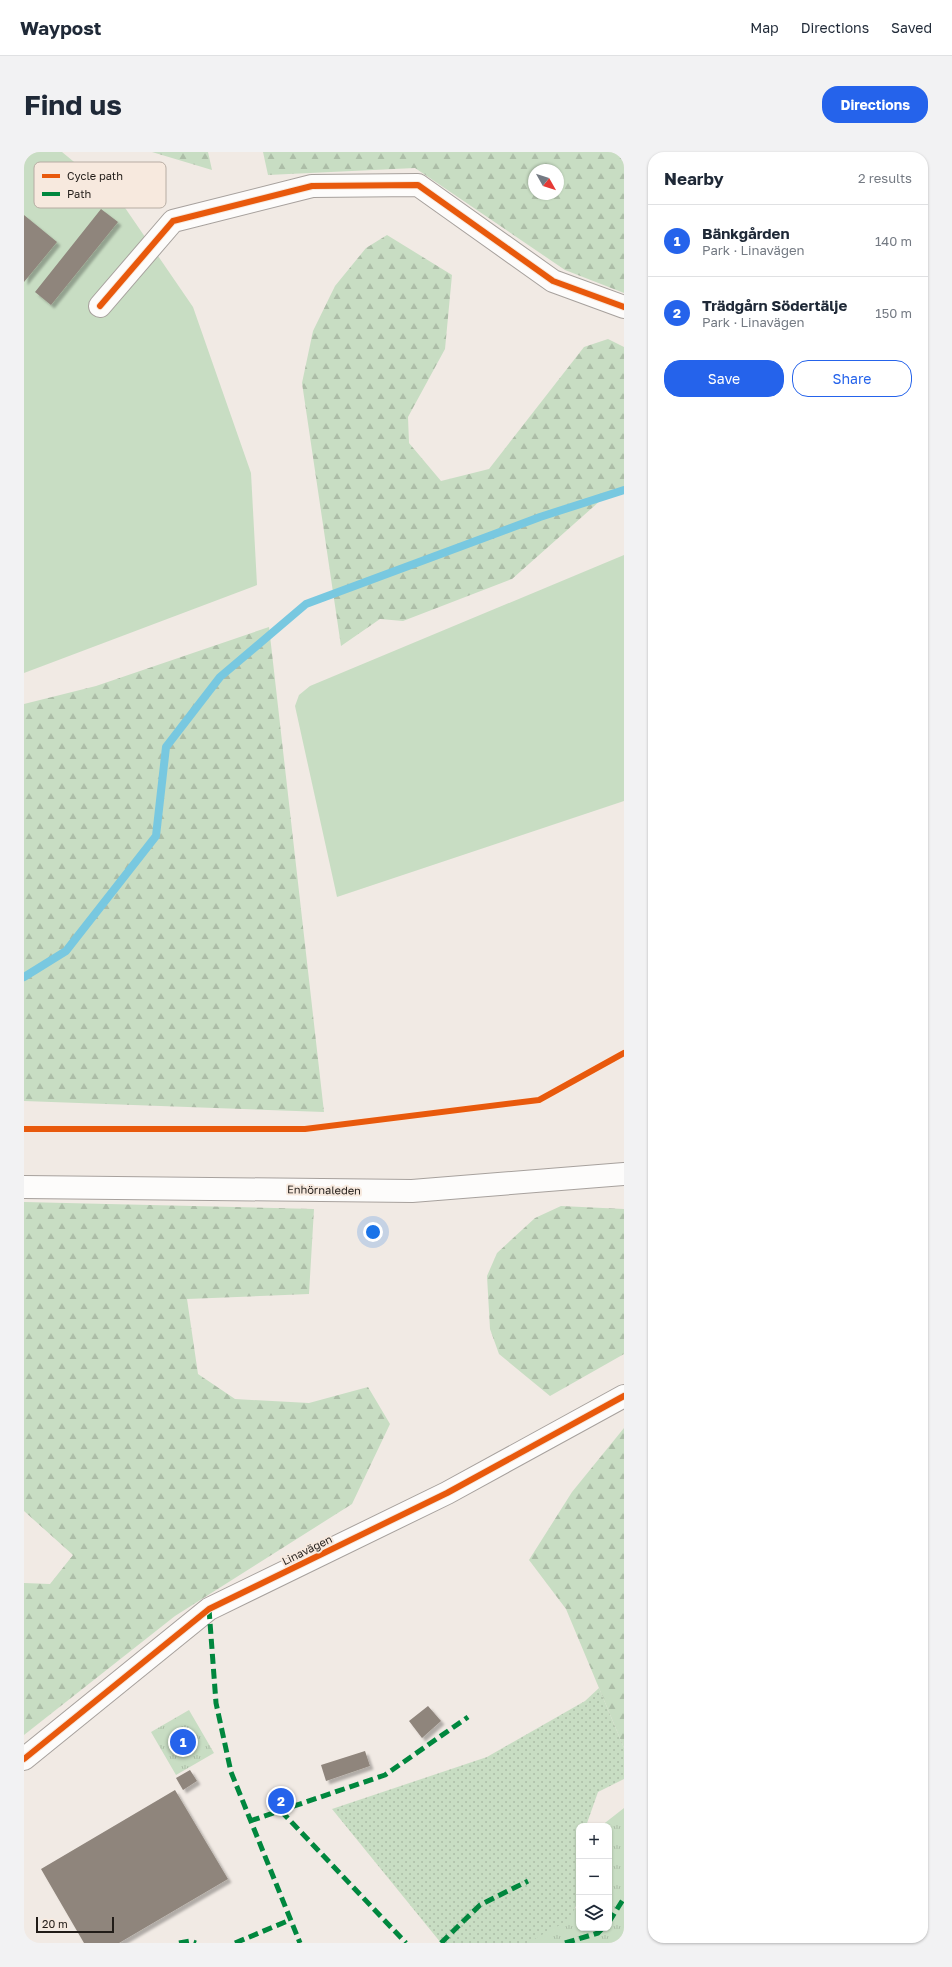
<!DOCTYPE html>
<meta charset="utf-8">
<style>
body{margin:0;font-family:"Golos Text",sans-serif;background:#f2f2f3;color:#1f2937}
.controls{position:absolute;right:12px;bottom:12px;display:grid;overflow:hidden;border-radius:8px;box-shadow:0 1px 3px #0004}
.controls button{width:36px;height:36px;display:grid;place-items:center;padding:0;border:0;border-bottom:1px solid #e0e1e3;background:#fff;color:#1f2937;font:20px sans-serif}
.compass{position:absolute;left:504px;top:12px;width:36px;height:36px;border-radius:50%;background:#fff;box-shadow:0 1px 3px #0004;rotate:129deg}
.scale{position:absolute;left:12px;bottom:10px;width:78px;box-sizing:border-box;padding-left:4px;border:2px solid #211c18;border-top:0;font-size:11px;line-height:14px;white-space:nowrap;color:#211c18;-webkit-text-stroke:3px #f7e9de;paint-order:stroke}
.you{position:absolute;left:349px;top:1080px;width:14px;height:14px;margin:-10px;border:3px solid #fff;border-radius:50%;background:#1a73e8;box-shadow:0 0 0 6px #1a73e833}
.badge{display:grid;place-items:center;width:26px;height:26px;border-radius:50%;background:#2563eb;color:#fff;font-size:13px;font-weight:700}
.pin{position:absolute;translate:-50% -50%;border:2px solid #fff;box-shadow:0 1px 4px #0006}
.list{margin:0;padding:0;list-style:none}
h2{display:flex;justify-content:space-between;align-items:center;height:52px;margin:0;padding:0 16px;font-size:17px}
h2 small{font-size:13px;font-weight:400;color:#747a83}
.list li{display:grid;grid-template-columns:26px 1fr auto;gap:12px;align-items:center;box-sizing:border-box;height:72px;padding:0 16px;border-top:1px solid #e0e1e3}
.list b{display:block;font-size:15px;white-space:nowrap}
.list p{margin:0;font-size:13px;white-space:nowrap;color:#747a83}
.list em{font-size:13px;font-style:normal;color:#747a83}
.actions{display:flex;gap:8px;padding:12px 16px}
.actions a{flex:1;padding:9px 0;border:1px solid #2563eb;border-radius:16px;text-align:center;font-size:14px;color:#2563eb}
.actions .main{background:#2563eb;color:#fff}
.icon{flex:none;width:22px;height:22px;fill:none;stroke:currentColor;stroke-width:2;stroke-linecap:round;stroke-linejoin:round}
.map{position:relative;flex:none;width:600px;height:1791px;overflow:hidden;border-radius:16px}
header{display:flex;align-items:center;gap:24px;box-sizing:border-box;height:56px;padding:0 20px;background:#fff;border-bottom:1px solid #e0e1e3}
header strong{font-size:19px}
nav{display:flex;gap:22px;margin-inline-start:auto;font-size:14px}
.intro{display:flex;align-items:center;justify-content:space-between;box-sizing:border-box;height:96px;padding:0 24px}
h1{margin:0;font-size:28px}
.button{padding:10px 18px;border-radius:16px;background:#2563eb;color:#fff;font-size:14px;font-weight:700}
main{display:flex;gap:24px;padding:0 24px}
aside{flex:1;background:#fff;border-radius:16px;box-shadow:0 1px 3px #0004}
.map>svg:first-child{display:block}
.grass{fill:url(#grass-tufts)}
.forest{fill:url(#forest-firs);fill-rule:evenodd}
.garden{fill:url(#garden-dots)}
.pitch{fill:#c8ddc3}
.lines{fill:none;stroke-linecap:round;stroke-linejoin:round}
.stream{stroke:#78c8e0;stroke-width:8}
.building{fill:#8f857c;filter:url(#shadow)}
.minor-casing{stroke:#a7a19d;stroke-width:24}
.tertiary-casing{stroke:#a7a19d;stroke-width:24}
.minor{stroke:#fdfcfb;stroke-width:22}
.tertiary{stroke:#fdfcfb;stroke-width:22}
.quiet{stroke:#00873e;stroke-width:5;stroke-dasharray:10 5;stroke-linecap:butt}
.cycleway-casing{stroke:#f7e9de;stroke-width:8}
.cycleway{stroke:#e8590c;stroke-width:6}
.labels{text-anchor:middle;stroke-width:4;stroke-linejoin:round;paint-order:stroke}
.street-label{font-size:11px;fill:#211c18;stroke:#f7e9de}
.key{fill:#f7e9de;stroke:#b7aca3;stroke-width:1}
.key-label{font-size:11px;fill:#211c18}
</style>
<header>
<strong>Waypost</strong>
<nav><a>Map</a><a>Directions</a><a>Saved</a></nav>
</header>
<div class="intro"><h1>Find us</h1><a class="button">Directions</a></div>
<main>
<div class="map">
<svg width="600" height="1791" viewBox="0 0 600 1791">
<defs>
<pattern id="grass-tufts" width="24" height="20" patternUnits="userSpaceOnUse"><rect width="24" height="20" fill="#c8ddc3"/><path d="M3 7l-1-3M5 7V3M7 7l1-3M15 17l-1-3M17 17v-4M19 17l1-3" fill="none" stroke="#acbda7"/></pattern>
<pattern id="forest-firs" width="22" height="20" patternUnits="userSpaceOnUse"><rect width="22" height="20" fill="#c8ddc3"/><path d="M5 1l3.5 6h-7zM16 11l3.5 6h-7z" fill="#acbda7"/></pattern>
<pattern id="garden-dots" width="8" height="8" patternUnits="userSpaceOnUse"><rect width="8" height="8" fill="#c8ddc3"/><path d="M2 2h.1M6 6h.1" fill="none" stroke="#acbda7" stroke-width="1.8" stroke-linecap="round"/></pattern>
<filter id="shadow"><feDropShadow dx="3.5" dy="3.5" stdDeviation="1" flood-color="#0004"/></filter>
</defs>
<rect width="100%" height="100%" fill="#f1eae4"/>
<path class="grass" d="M165,1558L190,1601L152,1623L127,1580Z
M600,1656V1791H457L555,1755V1776H585V1674H577Z"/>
<path class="forest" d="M128,0H184L188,18Z
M239,0H600V141L541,118L391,16L244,23ZM510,18H534V42H510Z
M363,83L428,123L421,197L384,265L385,291L417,329L465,317L560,195L584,187L600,195V336L577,348L488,427L379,469L356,467L317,494L278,231L289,179L311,134L342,96Z
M245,475L300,960L0,949V552L72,534Z
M0,1050L290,1057L285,1142L163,1147L174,1222L211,1247L285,1251L344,1235L366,1272L328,1352L151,1464L0,1583V1431L26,1432L49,1403L0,1359Z
M537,1054L600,1057V1202L526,1244L475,1202L466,1177L463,1124L473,1101L511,1066Z
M600,1276V1596L542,1457L505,1408L548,1340Z"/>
<path class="garden" d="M575,1536L600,1596V1627L574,1640L562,1674H555V1694L553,1700L555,1711V1748L545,1768L503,1791H417L308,1657L463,1605L561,1549Z"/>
<path class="pitch" d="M8,0H38L95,47L169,155L227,321L233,433L0,521V10Z
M600,403V649L313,745L271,554L275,543L286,534Z"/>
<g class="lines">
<path class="stream" d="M0,825L42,799L132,684L142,595L196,525L282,452L516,365L600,338"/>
</g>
<path class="building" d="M77,57L94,70L27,153L11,140Z
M0,63L33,90L0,130Z
M404,1554L417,1569L398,1586L385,1569Z
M341,1599L346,1614L302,1629L297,1613Z
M166,1618L173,1629L159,1638L152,1626Z
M151,1638L204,1727L95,1791H60L17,1717Z"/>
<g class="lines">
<g class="minor-casing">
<path id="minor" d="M76,154L149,69L288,34L394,33L529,129L600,155
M0,1607L185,1457L423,1341L600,1244"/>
</g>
<g class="tertiary-casing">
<path id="tertiary" d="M0,1035L388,1039L600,1022"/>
</g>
<use href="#minor" class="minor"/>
<use href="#tertiary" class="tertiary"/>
<path class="quiet" d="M185,1457L192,1551L207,1620L276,1791
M257,1659L382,1791
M226,1669L361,1623L444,1565
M585,1770L600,1746
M155,1791L166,1789L172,1791
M211,1791L266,1768
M417,1791L456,1753L504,1729
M541,1791L574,1781L579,1776"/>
<g class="cycleway-casing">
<path id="cycleway" d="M76,154L149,69L288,34L394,33L529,129L600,155
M0,977H281L515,948L600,901
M0,1607L185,1457L423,1341L600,1244"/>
</g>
<use href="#cycleway" class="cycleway"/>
</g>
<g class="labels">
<g class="street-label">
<text transform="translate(300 1038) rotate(1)" y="4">Enhörnaleden</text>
<text transform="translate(283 1398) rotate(-26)" y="4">Linavägen</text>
</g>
</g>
<rect x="10" y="10" width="132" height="46" rx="6" class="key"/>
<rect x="18" y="22" width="18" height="4" fill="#e8590c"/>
<rect x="18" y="40" width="18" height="4" fill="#00873e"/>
<g class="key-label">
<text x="43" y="28">Cycle path</text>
<text x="43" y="46">Path</text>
</g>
</svg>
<div class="controls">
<button>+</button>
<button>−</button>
<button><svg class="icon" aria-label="layers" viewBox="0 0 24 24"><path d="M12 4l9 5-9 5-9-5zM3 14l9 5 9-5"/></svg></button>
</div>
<svg class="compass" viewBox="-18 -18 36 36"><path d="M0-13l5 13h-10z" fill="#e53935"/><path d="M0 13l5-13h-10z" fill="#747a83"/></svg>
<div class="scale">20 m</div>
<div class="you"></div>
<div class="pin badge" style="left:159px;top:1590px">1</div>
<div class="pin badge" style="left:257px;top:1649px">2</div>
</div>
<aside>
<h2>Nearby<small>2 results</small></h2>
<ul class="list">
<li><span class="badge">1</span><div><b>Bänkgården</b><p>Park · Linavägen</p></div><em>140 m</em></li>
<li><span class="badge">2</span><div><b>Trädgårn Södertälje</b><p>Park · Linavägen</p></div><em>150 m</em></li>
</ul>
<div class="actions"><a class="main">Save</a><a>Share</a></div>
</aside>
</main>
